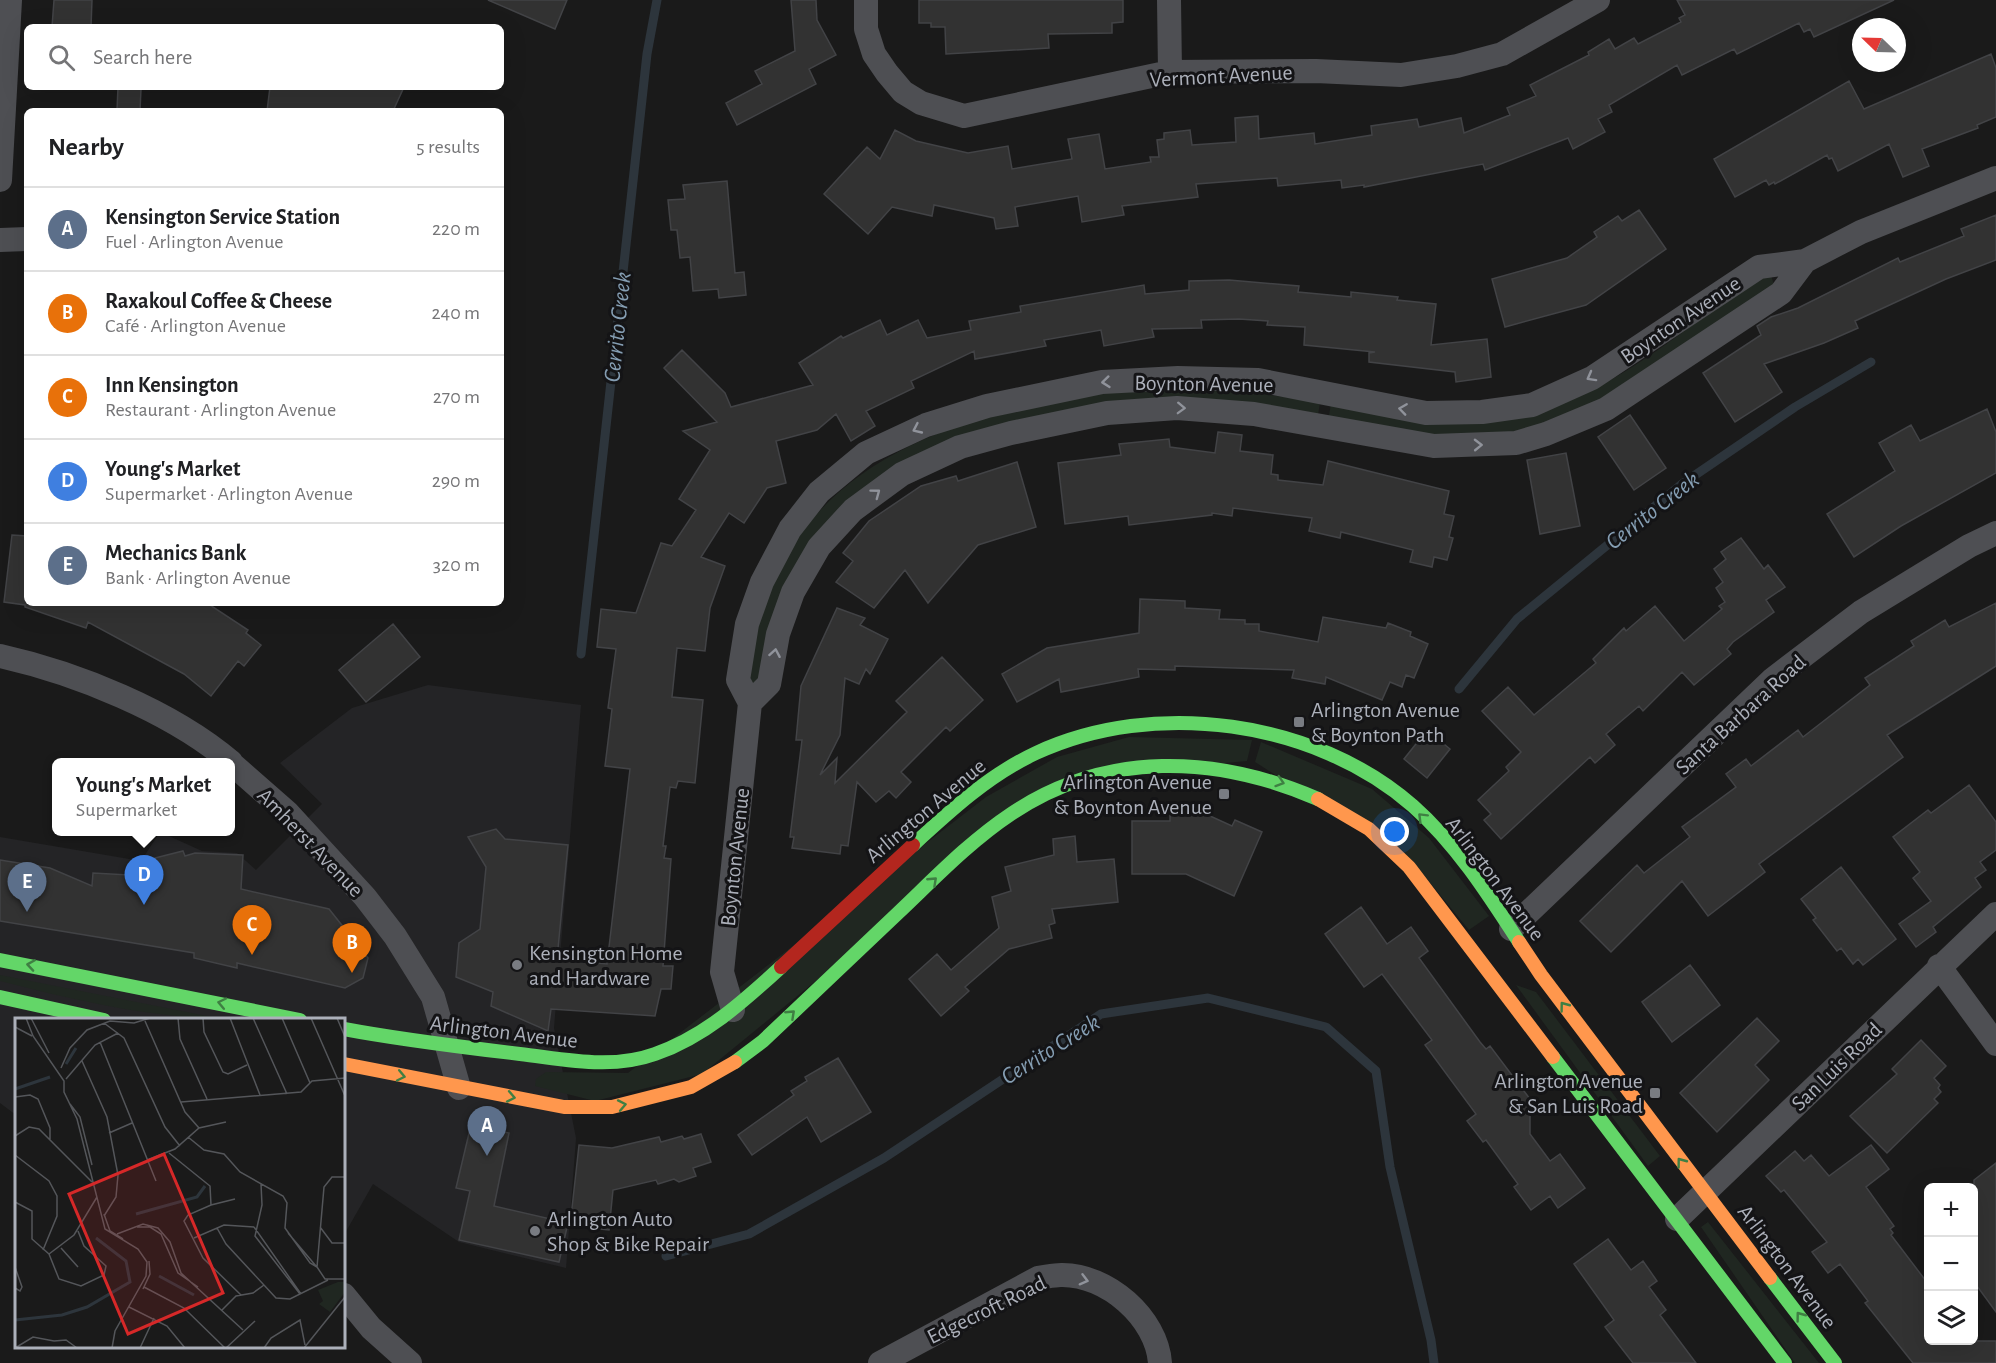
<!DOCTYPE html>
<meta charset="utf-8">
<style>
body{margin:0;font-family:"Alegreya Sans",sans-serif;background:#f6f6f6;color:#202124}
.controls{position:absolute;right:18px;bottom:18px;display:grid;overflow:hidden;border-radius:9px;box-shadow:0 6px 24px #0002}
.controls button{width:54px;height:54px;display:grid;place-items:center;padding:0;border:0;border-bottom:2px solid #e0e0e0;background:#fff;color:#202124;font:30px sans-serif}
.compass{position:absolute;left:1852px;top:18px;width:54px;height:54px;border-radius:50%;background:#fff;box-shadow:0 6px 24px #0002;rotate:293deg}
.you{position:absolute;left:1395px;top:832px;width:21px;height:21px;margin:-15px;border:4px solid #fff;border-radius:50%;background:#1a73e8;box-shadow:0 0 0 9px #1a73e833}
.badge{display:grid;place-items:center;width:39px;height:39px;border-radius:50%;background:#2563eb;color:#fff;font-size:20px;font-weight:700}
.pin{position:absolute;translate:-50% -50px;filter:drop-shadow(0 2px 3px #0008)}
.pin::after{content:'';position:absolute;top:32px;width:21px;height:18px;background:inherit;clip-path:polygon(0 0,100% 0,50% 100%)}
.popup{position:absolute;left:52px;top:758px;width:183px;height:78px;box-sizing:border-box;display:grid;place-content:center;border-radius:9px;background:#fff;filter:drop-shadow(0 2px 4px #0005);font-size:20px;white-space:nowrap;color:#757577}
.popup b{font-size:22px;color:#202124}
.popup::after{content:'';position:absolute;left:50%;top:100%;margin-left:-12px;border:12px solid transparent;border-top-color:#fff}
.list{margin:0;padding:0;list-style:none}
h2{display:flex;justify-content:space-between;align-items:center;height:78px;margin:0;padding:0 24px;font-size:26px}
h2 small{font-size:20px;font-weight:400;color:#757577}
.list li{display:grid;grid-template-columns:39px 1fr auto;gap:18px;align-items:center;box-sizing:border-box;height:84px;padding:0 24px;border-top:2px solid #e0e0e0}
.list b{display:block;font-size:22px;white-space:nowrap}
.list p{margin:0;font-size:20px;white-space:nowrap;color:#757577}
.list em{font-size:20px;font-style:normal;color:#757577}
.icon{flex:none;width:33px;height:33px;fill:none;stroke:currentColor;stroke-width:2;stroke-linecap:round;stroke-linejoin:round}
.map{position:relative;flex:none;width:1996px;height:1363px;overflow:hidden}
.search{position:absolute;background:#fff;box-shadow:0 6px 24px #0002;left:24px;top:24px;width:480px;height:66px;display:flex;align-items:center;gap:15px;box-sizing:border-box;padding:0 21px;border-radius:9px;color:#757577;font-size:22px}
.panel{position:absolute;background:#fff;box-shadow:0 6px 24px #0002;left:24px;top:108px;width:480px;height:498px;border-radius:9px}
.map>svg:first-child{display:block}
.built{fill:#242426}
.green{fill:#202721}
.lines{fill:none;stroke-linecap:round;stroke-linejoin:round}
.stream{stroke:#2d353c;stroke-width:9}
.building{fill:#323232;stroke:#424346;stroke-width:1.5}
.street{stroke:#4e4f53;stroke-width:24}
.fast{stroke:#63d668;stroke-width:14}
.slow{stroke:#ff974d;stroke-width:14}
.jam{stroke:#b3261e;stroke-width:14}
.oneway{stroke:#90939b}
.oneway2{stroke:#3f7f43}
.poi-dot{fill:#797c82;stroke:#141416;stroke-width:2}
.labels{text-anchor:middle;stroke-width:6;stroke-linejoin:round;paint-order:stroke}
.street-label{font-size:22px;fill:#acb0ba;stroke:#141416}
.poi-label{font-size:22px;fill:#acb0ba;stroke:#141416;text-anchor:start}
.water-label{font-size:24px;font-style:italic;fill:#859eb3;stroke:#141416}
.inset-river{fill:none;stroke:#2d353c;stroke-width:3}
.inset-road{fill:none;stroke:#54565a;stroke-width:1.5}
.view{fill:#d62828;fill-opacity:0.15;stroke:#d62828;stroke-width:3}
.inset-edge{fill:none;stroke:#acb0ba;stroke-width:3}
</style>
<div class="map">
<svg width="1996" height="1363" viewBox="0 0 1996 1363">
<rect width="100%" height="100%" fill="#1a1a1a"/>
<path class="built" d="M428,685L581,705L554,1028L576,1138L566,1268L459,1242L373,1184L344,1235V1020H16V1115L0,1103V837L141,861L160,832L202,851L237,853L256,870L322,804L280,763L352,708Z"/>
<path class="green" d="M1762,274L1771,275L1774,285L1606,399L1514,435L1432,437L1329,416L1331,403C1368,409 1418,423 1453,424C1577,427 1666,342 1762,274Z
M1228,389L1320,402L1318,415L1099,406L856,496L760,677L753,685C741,664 759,620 767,598C819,449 987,405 1128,390C1160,387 1195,389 1228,389Z
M1129,737L1252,740L1247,761L1064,778L702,1074L595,1101L535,1086L536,1079L546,1072L628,1073L986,797L1057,757Z
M1261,742L1372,789L1429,838L1489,916L1469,930L1413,862L1255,762Z
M0,975L222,1019C146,1017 74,1000 0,981Z
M1516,985L1536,992L1660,1156L1648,1166Z
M1708,1222L1819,1363H1795L1701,1227Z"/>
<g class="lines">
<path class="stream" d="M581,654L647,54L657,0
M1459,689L1517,619L1682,484L1795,407L1871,362
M666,1256L749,1234L884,1158L1101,1014L1208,998L1326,1027L1376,1071L1390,1167L1431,1340L1434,1363"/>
</g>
<path class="building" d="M54,0H92L91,27H52Z
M488,0H567L555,29Z
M791,0H816L817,20L836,55L809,69L816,84L737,125L726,103L762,84L755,71L795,51Z
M919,0H1123V22L1112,23V33L1048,34L1049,48L946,54L945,27H931V23H919Z
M1677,0H1894L1814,37L1810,29L1804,32L1799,23L1737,54L1734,49L1682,75L1677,65L1609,105L1612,112L1598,119L1605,132L1573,149L1568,138L1485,170L1483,164L1364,187V185L1342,188L1341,180L1278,186L1277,178L1196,184L1198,197L1122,206L1124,215L1082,222L1078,196L1015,207L1018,226L996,229L994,218L934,205L932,216L892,207L868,234L824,194L867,147L880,159L895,130L916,141L968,153L1008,146L1012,169L1072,159L1068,139L1099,134L1105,169L1151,162L1150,157H1159L1157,140L1164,139V133L1190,130L1192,145L1236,142L1235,118L1258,116L1259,139L1314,133L1315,144L1372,135L1371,126L1417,119L1419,127L1461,118L1464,133L1510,115L1507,108L1536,96L1530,85L1589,55L1588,52L1609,39L1615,49L1634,38L1638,44L1681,22L1679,18L1685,15Z
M1991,54L1996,68V117L1977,125L1978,128L1922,149L1929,166L1903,177L1889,144L1838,171L1832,158L1829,159L1827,155L1775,184L1774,182L1769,185L1766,180L1735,197L1714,159L1849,81L1864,109Z
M118,87L141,89L140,111H117Z
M270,87H404L393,111H267Z
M727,181L735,273L744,272L746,295L719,298L718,289L693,291L690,257L680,258L677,230H671L668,200L685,199L683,185Z
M1639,210L1666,249L1586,305L1505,327L1492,279L1567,258L1597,237L1594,232L1618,216L1622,221Z
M1996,215V260L1946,279L1855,321L1858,328L1824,343L1764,364L1782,392L1735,422L1703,373L1761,335L1757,326L1771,317L1798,308L1898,258L1900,262L1964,236L1961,229Z
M1229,280L1299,286L1298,292L1351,297V292L1379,295L1398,297L1397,300L1436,304L1431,345L1487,339L1491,377L1456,382L1455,372L1369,362V353L1375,352L1304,345L1305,327L1267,325L1268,321L1239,319L1201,320L1202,328L1152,329L1154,337L1104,346L1101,330L1044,340L1046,346L975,359L974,351L911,381L914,388L866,411L875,426L851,441L836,414L817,430L776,441L786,483L767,488L744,523L729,513L701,557L725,566L710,608L705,651L677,648L672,697L703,700L695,783L678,781L676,788L670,787L663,846H666L664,858L671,859L663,966H673L671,989H661L655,1016L551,1009L548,1031L491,1006L493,992L456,977L459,943L480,929L486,867L468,837L496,829L505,839L568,845L557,959L607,964L630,769L605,766L612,709L608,708L616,649L597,647L601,609L636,613L661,543L672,546L696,510L679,499L710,450L683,431L717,422L664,368L682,350L725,393L731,407L813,385L799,363L841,336L843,338L880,320L887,335L918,320L927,338L971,330L969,321L1021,312L1020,306L1144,285L1145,294L1189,290V281Z
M1987,409L1996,432V473L1901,526L1854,557L1827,514L1895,471L1879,443L1911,425L1920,441Z
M1630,415L1666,468L1634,490L1598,437Z
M1218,432L1242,435L1240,451L1273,455L1271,474L1278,475V480L1323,485L1328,461L1449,491L1444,514L1454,516L1449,537L1453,538L1447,560L1434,557L1432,567L1410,562L1413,550L1341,532L1340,538L1309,531L1312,518L1233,508L1232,516L1212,513V515L1129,525L1128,516L1065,524L1058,463L1121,455L1119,444L1169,439L1170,447L1215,453Z
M1566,453L1580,526L1540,534L1527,460Z
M1017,462L1036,527L978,545L928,603L905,570L874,608L836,582L853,561L843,553L869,521L921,486L956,476L958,481Z
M12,535L27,536V603H207L248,630L246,633L261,645L244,666L238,661L211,696L184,674L88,622L86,628L25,607V605L4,602Z
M1741,538L1764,569L1768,565L1785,587L1766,600L1774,612L1733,642L1727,649L1731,654L1694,685L1682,672L1643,711L1639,706L1606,734L1615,745L1595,763L1590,757L1501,839L1484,820L1491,814L1478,800L1509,771L1506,767L1521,752L1482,711L1508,687L1534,715L1596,663L1593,659L1624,628L1626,631L1655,606L1684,641L1722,609L1719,606L1725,602L1716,588L1723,582L1714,569L1726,559L1721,552Z
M1140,599L1185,601V608L1220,610L1219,619L1245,620V624H1259V631L1318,642L1323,617L1386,628L1388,623L1411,632L1410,636L1428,644L1414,678L1406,675L1402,687L1390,682L1382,700L1326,677L1325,684L1292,678L1294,670L1175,666V670L1138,669L1139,677L1061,692L1059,679L1017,702L1002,674L1047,648L1139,633Z
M1996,603V666L1887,735L1903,757L1759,864L1765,872L1708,916L1682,881L1611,952L1580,921L1637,865L1644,873L1690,837L1682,827L1736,787L1726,774L1746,759L1751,766L1798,730L1803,737L1870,685L1865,678L1914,646L1911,641L1945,620L1949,627Z
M837,608L865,618L860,625L888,639L870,674L866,669L859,684L845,678L840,735L820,775L837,758L835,783L907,712L896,701L942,657L983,700L950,731L946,727L901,772L911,782L896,798L889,791L876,802L857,782L848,846L841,845L840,854L792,848L794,837H790L802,740H796L801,686Z
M393,624L420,657L366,702L339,670Z
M1427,730L1450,749L1427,778L1404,759Z
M1969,785L1996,822V850L1980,862L1986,870L1975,878L1981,887L1933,927L1936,932L1916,947L1899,924L1931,901L1913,878L1920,872L1893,837L1928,810L1931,813Z
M1170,815H1208L1232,826L1235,820L1262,832L1234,896L1186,874H1132V821H1170Z
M1075,836L1077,862L1114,859L1118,902L1052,909L1055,923L1049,925L1052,938L1009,949L965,987L969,991L941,1016L909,979L937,954L951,970L999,928L992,897L1011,891L1005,867L1054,855L1053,839Z
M183,851L185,856L195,853L243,855L241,889L329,909L368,958L363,978L345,988L237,963V968L194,958V953L0,921V860L50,868L92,886L93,873L147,876L143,861Z
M1841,867L1896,939L1863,965L1858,959L1853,964L1841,948L1837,951L1813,920L1816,918L1801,899Z
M1361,907L1387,944L1411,927L1428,951L1419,958L1480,1042L1486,1049L1490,1046L1530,1099V1134L1550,1161L1560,1154L1585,1188L1558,1208L1550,1196L1531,1210L1514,1187L1518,1184L1486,1140L1483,1142L1467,1121L1476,1114L1425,1045L1432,1040L1382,974L1364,987L1325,934Z
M1690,965L1720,1005L1672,1042L1642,1002Z
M1757,1018L1779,1041L1755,1065L1769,1080L1717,1132L1680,1093Z
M1921,1040L1946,1066L1934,1078L1940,1085L1938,1088L1941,1092L1934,1099L1938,1103L1887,1153L1850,1116L1897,1074L1892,1069Z
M838,1058L871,1112L821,1142L807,1117L752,1155L738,1135L794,1095L791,1091L807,1081L805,1077Z
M471,1125L509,1133L494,1206L568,1223L559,1262L459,1240L470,1191L456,1188Z
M701,1134L711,1162L693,1168L696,1176L679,1182L674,1179L658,1184L656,1180L613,1190L609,1230L570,1226L579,1145L612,1148L659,1137L661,1142L682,1136L684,1139Z
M1871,1145L1889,1169L1866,1187L1894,1226L1890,1229L1893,1233L1891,1235L1929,1285V1341H1996V1363H1913L1865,1303L1868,1301L1840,1264L1828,1273L1812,1252L1827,1242L1784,1190L1781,1192L1766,1176L1795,1151L1804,1161L1811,1155L1829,1176Z
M1996,1163V1312L1974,1282V1180Z
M1608,1239L1631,1270L1643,1261L1657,1281L1649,1287L1666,1310L1660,1315L1696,1363H1633L1605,1327L1614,1320L1574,1264Z"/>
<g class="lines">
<path class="street" d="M866,0V29L874,54L887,73L903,92L921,103L964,116L1170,72L1316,71L1401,75L1457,66L1502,54L1598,0
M1169,0L1170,72
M0,180L10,0
M0,240L27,239
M0,656C76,673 171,711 231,762
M750,703L769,684L778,634L793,592L819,547L853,510L902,474L960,447L1011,433L1107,413L1177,408L1254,414L1434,446L1516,443L1546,434L1606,409L1781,293L1805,261
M231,763L288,813L365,897L395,936L433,997L459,1088
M1511,929L1773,679L1861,612L1969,546L1996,533
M1939,966L1996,1044
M733,1010L722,972L750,703L738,680L747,624L762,582L790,529L819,492L866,453L926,425L987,406L1102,382L1178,378L1258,380L1426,413L1482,412L1532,405L1592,378L1759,267L1805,261L1861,232L1996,178
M1677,1219L1996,914
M344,1295L371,1328L410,1363
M880,1363L1038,1278C1046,1277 1054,1275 1061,1275C1107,1274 1157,1318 1160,1363"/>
<path class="fast" d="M913,845C951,810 989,775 1036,753C1154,698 1315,720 1413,806C1456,844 1488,894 1519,942
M0,960L300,1020
M0,997L104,1020
M344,1029C402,1040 461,1047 520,1054C564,1059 611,1070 655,1054C704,1037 743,1002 781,967
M1553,1057L1785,1363
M735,1062L763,1041C808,998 853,956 898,913C934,879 969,842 1011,814C1106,750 1216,755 1318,799
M1770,1278L1835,1363"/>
<path class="slow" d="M1318,799L1369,829L1409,867L1553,1057
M1519,942L1541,975L1770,1278
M344,1064L564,1107H612L691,1087L735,1062"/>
<path class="jam" d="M781,967L913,845"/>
</g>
<defs><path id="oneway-chevron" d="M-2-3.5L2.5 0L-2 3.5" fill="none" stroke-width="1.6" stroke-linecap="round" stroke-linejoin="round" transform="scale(1.5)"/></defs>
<g class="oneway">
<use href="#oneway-chevron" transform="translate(1591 377) rotate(151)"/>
<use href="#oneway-chevron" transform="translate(1106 382) rotate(174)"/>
<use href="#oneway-chevron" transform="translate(1181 408) rotate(2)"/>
<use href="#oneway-chevron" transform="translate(1403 409) rotate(-172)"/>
<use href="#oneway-chevron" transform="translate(917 429) rotate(155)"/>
<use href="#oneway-chevron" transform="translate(1478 445) rotate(-1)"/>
<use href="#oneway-chevron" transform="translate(876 493) rotate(-37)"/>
<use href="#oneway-chevron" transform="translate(775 653) rotate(-80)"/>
<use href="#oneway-chevron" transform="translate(1084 1280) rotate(15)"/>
</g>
<g class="oneway2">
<use href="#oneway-chevron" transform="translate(1280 782) rotate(18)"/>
<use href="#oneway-chevron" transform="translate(1422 817) rotate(-135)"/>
<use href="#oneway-chevron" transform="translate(933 881) rotate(-43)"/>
<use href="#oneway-chevron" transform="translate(31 965) rotate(-171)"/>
<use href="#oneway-chevron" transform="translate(222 1003) rotate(-168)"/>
<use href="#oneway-chevron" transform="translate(1564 1006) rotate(-127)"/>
<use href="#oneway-chevron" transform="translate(791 1014) rotate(-43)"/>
<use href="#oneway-chevron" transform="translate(401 1076) rotate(12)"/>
<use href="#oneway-chevron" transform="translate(511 1097) rotate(11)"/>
<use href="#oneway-chevron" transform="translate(622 1105) rotate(-11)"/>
<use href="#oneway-chevron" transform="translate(1681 1162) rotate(-127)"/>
<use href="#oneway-chevron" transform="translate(1800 1316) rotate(-127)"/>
</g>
<g class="poi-dot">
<rect x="1293" y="716" width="12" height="12" rx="3"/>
<rect x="1218" y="788" width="12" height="12" rx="3"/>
<circle cx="517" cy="965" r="6"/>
<rect x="1649" y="1087" width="12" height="12" rx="3"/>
<circle cx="535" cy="1231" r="6"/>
</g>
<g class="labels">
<g class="street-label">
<text transform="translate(1221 75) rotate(-3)" y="8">Vermont Avenue</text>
<text transform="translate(1680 319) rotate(-34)" y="8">Boynton Avenue</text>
<text transform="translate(1204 383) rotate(1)" y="8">Boynton Avenue</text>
<text transform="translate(1740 714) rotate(-42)" y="8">Santa Barbara Road</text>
<text transform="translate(925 810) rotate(-40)" y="8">Arlington Avenue</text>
<text transform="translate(311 842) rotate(46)" y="8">Amherst Avenue</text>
<text transform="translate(734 857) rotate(-84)" y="8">Boynton Avenue</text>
<text transform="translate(1496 878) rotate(53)" y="8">Arlington Avenue</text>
<text transform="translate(504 1031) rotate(7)" y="8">Arlington Avenue</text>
<text transform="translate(1836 1066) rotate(-44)" y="8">San Luis Road</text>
<text transform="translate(1788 1266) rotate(53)" y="8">Arlington Avenue</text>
<text transform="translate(986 1309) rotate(-26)" y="8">Edgecroft Road</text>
</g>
<g class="poi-label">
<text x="1311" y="717">Arlington Avenue<tspan x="1311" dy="25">&amp; Boynton Path</tspan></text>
<text x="1212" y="789" text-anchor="end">Arlington Avenue<tspan x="1212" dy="25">&amp; Boynton Avenue</tspan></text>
<text x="529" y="960">Kensington Home<tspan x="529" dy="25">and Hardware</tspan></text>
<text x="1643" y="1088" text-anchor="end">Arlington Avenue<tspan x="1643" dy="25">&amp; San Luis Road</tspan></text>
<text x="547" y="1226">Arlington Auto<tspan x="547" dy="25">Shop &amp; Bike Repair</tspan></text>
</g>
<g class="water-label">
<text transform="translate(617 327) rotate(-84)" y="8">Cerrito Creek</text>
<text transform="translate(1652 510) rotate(-38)" y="8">Cerrito Creek</text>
<text transform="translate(1050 1049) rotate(-32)" y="8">Cerrito Creek</text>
</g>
</g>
<g transform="translate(15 1018)">
<rect width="330" height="330" fill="#1a1a1a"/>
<path d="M323,264H330V274L315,294L304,286L308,283L303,272Z" fill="#202721"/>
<path class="inset-river" d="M51,46L61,30M0,71L35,59M121,196L182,179L190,168M144,258L179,277M0,302L47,297L72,289L115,264L111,243L81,220"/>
<path class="inset-road" d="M11,0L18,18L49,63V74L62,101L90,211L123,231L132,244L131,258L100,313L97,330M16,0L34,35M163,0L165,21L192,81M188,0L189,14L208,54L213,56L232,47M215,0L245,77M238,0L272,76M267,0L295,65M296,0L330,78M322,0L330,19M130,3L170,94L184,110M89,5L109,20L150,109L165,128M0,9L17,18M85,24L141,163M67,43L92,99L103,157L101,179L89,198M46,50L55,30L72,12L95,3L119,5L135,0M51,61L80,27L103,15M0,79L15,77L23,81L35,110V123M166,84L286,74L297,63L330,60M55,86L65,99L77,147M94,115L117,105M0,118L14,109L24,111L77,164M173,119L189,132L209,136L225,154L268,178L272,185L270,210L295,245L302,249M154,135L195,168L196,187M0,137L34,163L42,178V198L28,232M132,142L160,131L184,110L211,104M330,159H317L309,169L302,249L310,261H330M246,166L247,187L240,218L285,276M220,181L196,187L173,197L169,203L188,240L226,277M0,184L17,193V221L34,236M89,196L95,213L108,221M122,209H135L146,216L163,255L183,269M239,209L286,276M305,209L317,225H330M202,210L211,226L261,280L275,281L313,262M273,215L301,248M102,216L128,206L143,210L155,224L166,255L228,312M179,220L209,207L239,209M46,230L63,249M34,236L44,261L66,268L89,257L91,248L69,228L63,213M34,236L59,217L82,179M0,249L7,269L5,273L0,270M129,269L169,290L210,330M128,271L135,256L134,243M114,289L152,308L170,330M207,292L221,278L238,275L249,267M39,323L51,322L62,330M0,330L18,319L39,323M125,330L139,300M211,330L240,303M249,330L256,320L285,302L290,327M289,330L330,279"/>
<path class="view" d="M149,136L208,275L113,316L54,176Z"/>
<rect width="330" height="330" class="inset-edge"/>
</g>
</svg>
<div class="controls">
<button>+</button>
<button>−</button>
<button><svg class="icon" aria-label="layers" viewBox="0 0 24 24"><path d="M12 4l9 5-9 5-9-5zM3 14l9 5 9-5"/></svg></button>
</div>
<svg class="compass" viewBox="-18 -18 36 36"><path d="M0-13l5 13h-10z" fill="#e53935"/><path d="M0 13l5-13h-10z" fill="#757577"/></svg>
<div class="you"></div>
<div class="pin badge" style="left:487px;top:1156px;background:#5c6f8a">A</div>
<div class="pin badge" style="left:352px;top:973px;background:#e8710a">B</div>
<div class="pin badge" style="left:252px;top:955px;background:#e8710a">C</div>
<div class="pin badge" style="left:144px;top:905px;background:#3f7fe0">D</div>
<div class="popup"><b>Young's Market</b>Supermarket</div>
<div class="pin badge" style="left:27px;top:912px;background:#5c6f8a">E</div>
<div class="search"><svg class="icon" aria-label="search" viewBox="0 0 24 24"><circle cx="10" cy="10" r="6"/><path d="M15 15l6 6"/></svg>Search here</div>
<section class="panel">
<h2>Nearby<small>5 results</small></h2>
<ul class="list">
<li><span class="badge" style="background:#5c6f8a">A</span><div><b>Kensington Service Station</b><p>Fuel · Arlington Avenue</p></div><em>220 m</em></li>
<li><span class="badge" style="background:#e8710a">B</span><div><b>Raxakoul Coffee &amp; Cheese</b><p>Café · Arlington Avenue</p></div><em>240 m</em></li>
<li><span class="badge" style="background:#e8710a">C</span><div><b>Inn Kensington</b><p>Restaurant · Arlington Avenue</p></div><em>270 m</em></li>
<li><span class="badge" style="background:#3f7fe0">D</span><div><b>Young's Market</b><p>Supermarket · Arlington Avenue</p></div><em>290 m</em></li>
<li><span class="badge" style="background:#5c6f8a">E</span><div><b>Mechanics Bank</b><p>Bank · Arlington Avenue</p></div><em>320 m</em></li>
</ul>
</section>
</div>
